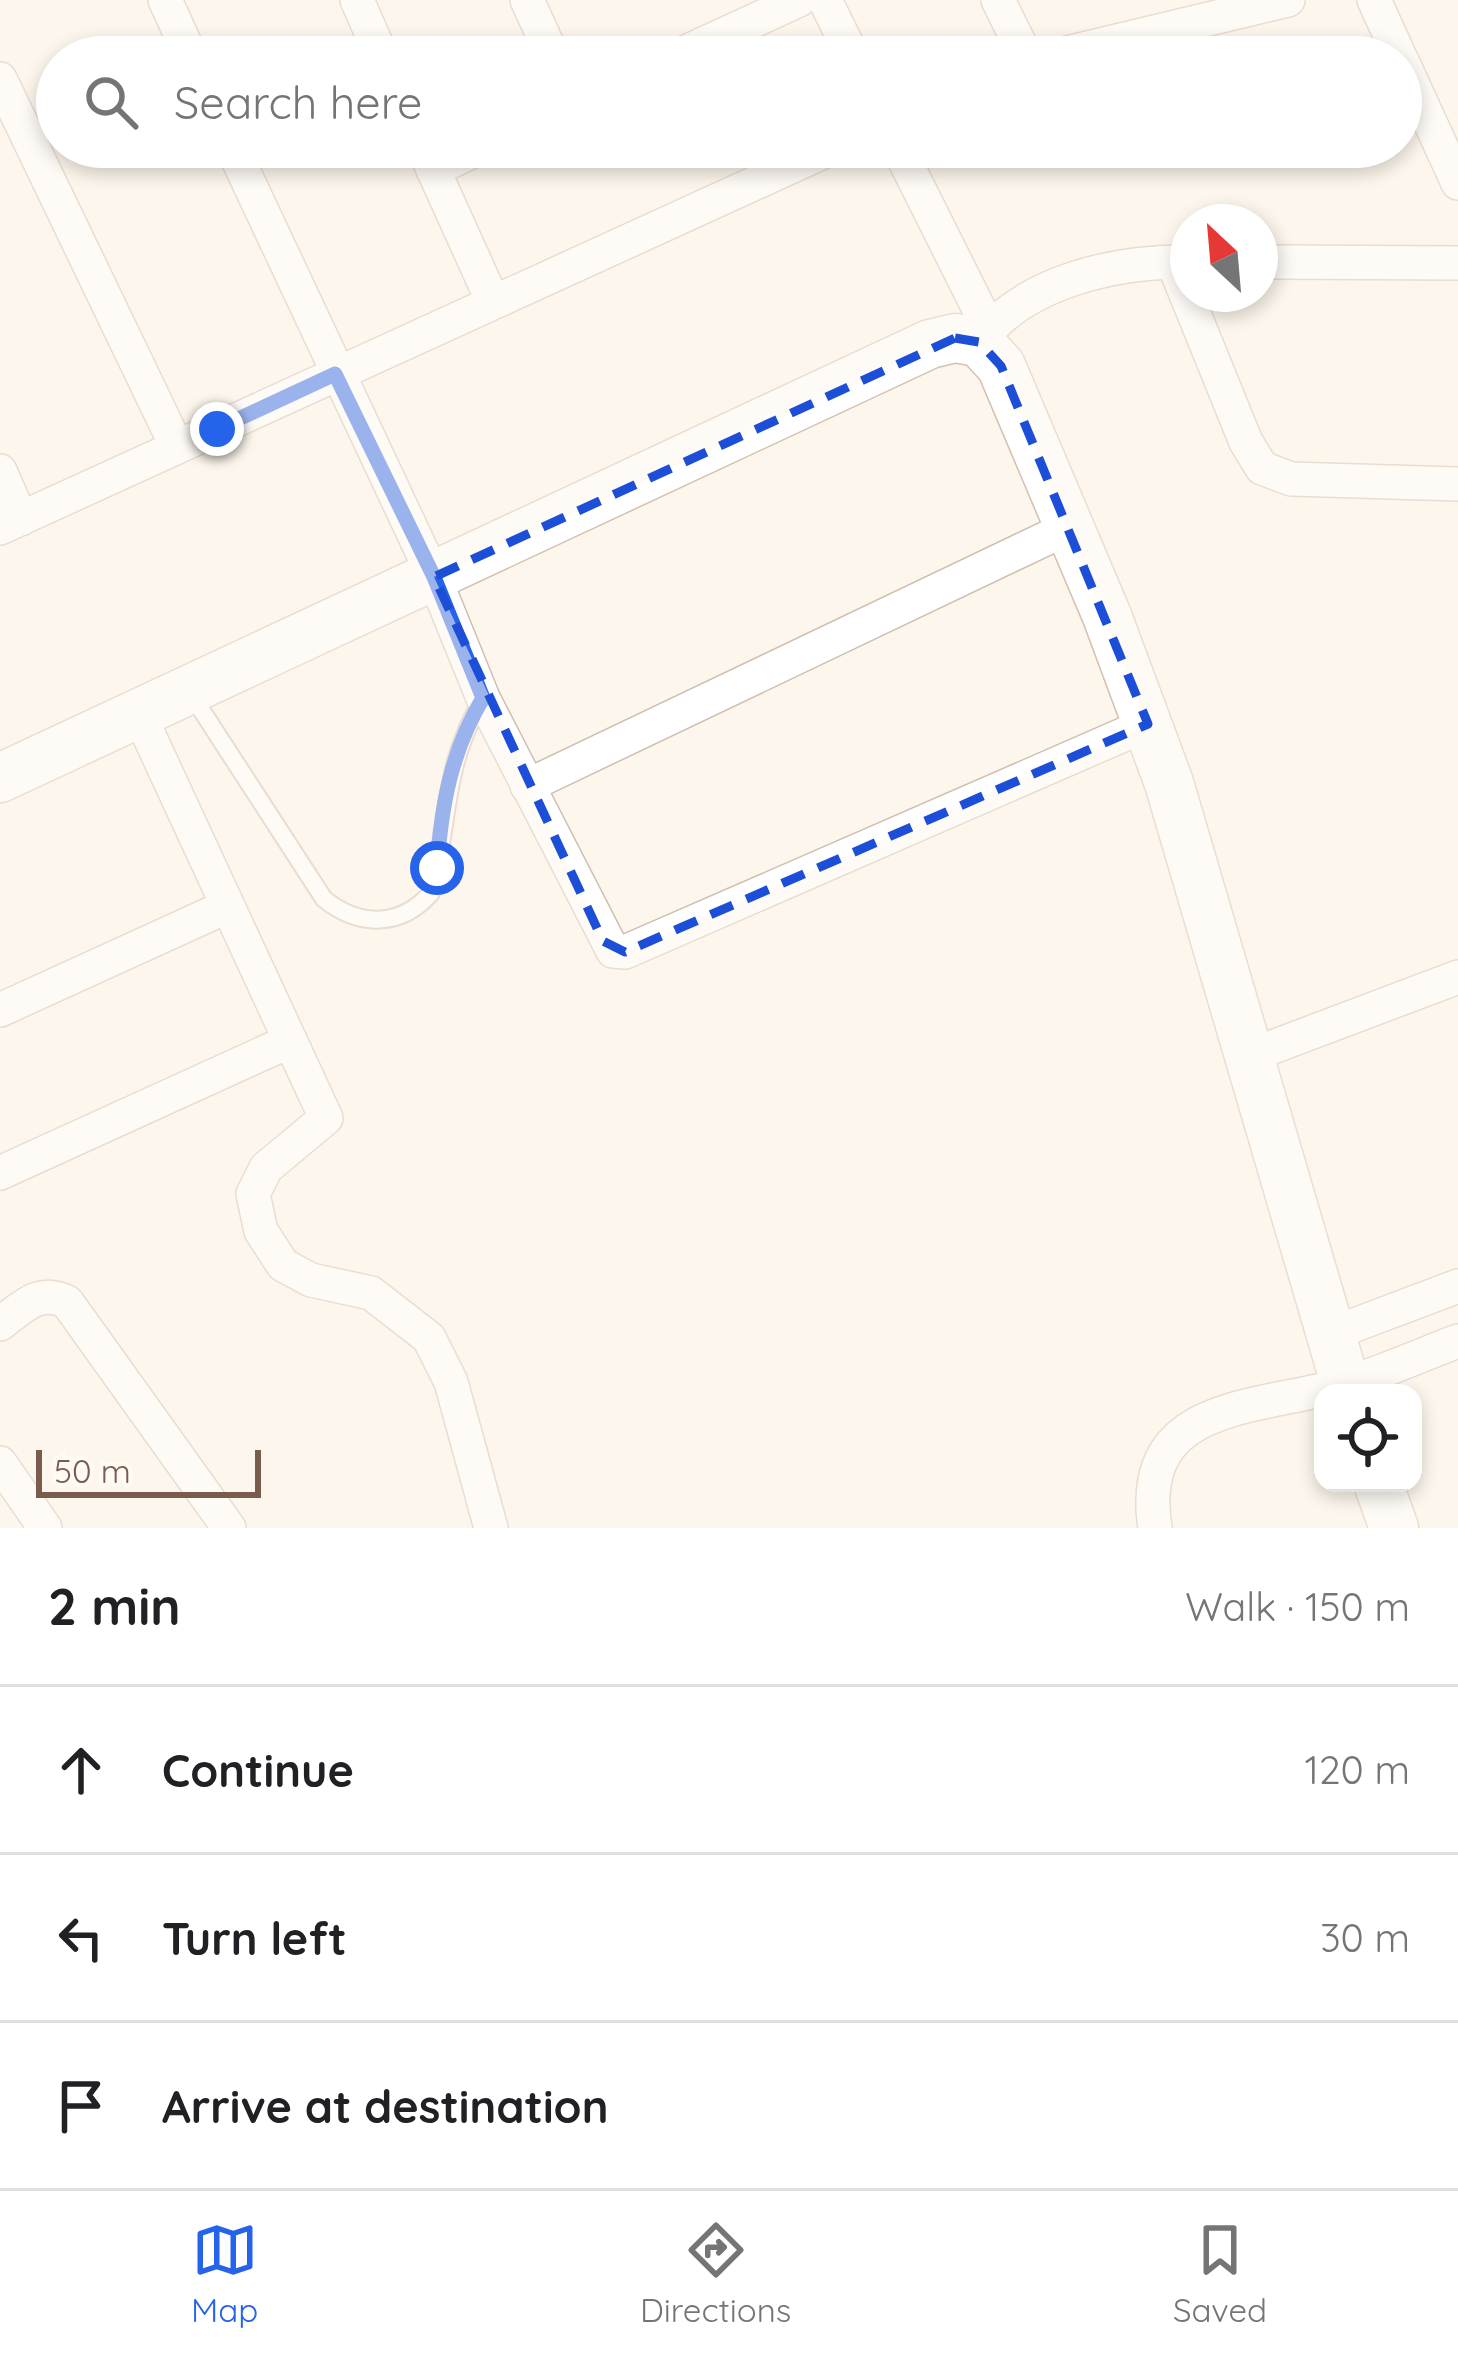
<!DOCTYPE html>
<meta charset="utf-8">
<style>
body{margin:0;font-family:Quicksand,sans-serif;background:#f2f2f2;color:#202124}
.controls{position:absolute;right:36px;bottom:36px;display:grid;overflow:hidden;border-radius:24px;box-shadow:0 6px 18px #0003}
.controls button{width:108px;height:108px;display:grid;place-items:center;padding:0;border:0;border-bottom:3px solid #e0e0e0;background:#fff;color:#202124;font:60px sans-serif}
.compass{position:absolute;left:1170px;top:204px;width:108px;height:108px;border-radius:50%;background:#fff;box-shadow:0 6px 18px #0003;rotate:334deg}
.scale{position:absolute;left:36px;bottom:30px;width:225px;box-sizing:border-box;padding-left:12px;border:6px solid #7a5c4d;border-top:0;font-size:33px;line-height:42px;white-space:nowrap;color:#7a5c4d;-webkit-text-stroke:9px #fffaf3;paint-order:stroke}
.stop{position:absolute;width:36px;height:36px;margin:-27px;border:9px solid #2563eb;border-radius:50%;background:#fff}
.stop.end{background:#2563eb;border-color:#fff;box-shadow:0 3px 12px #0008}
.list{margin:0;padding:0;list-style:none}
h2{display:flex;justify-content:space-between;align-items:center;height:156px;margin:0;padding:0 48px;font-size:51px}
h2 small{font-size:39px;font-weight:400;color:#757577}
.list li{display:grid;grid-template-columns:78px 1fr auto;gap:36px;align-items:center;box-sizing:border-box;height:168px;padding:0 48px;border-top:3px solid #e0e0e0}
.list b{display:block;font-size:45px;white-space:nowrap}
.list em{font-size:39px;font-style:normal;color:#757577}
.icon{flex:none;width:66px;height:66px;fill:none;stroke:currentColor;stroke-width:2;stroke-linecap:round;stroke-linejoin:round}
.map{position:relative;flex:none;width:1458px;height:1528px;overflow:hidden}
.search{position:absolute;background:#fff;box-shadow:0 6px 18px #0003;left:36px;right:36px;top:36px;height:132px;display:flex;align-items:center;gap:30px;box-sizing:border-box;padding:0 42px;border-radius:66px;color:#757577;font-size:45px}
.sheet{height:660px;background:#fff}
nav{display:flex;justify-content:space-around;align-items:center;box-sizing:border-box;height:168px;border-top:3px solid #e0e0e0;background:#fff;font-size:33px;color:#757577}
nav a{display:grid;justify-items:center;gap:6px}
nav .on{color:#2563eb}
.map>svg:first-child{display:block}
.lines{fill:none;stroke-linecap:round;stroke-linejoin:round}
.lane-casing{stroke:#d1beb0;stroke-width:20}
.street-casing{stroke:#d1beb0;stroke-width:36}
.secondary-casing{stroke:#d6c0b0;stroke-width:51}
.lane{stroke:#fff;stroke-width:16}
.street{stroke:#fff;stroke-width:33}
.secondary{stroke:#fff;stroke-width:48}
.route{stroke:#2563eb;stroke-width:15}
.marked{fill:none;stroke:#1d4ed8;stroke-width:9;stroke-dasharray:24 15;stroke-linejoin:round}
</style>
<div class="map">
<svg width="1458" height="1528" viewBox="0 0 1458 1528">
<rect width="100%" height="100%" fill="#fdf6ec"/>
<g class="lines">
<g class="lane-casing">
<path id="lane" d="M189,691L324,899C359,927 400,928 431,893C450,822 442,765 483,699"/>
</g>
<g class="street-casing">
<path id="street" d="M165,0L191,57
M357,0L382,57
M527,0L553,57
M825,0L853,57
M998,0L1026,57
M1374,0L1400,57
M675,57L799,0
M1050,57L1288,0
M1401,59L1458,183
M0,79L177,447
M232,147L434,577L483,698L613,951L625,952L1148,724
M423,147L493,302
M898,147L989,329
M433,170L481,147
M1173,262L1246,442L1262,468L1291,479L1458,484
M1260,262L1458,263
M979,342C1024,281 1116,261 1188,262
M0,471L21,519
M0,528L834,147
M139,714L326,1118L266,1168L253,1194L261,1231L283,1265L311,1280L371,1293L429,1338L451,1382L491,1528
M527,786L1070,527
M0,1010L228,906
M1249,1056L1458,977
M0,1173L290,1041
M0,1324C23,1307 39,1288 67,1302L229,1528
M1331,1334L1458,1286
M0,1463L45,1528
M1155,1528C1135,1400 1257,1410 1345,1384C1383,1372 1421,1355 1458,1341"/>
</g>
<g class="secondary-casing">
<path id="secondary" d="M0,778L930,344L955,338L979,342L1001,366L1107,616L1169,783L1348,1393
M1378,1483L1394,1528"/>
</g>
<use href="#lane" class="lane"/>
<use href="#street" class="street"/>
<use href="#secondary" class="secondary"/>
</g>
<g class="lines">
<path class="route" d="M217,429L335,374L434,577L483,698C451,751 441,807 437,868"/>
</g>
<path d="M0 0H1458V1528H0ZM955,338L979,342L1001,366L1148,724L625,952L603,941L434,577Z" fill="#fdf6ec" fill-opacity=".55" fill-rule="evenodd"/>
<path class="marked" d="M955,338L979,342L1001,366L1148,724L625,952L603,941L434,577Z"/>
</svg>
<div class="controls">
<button><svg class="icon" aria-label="locate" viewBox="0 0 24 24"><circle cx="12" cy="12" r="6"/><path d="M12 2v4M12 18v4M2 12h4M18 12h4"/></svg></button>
</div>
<svg class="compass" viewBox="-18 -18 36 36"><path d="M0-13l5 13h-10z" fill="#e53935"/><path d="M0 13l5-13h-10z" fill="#757577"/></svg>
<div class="scale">50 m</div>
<div class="stop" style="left:437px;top:868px"></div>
<div class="stop end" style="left:217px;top:429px"></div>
<div class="search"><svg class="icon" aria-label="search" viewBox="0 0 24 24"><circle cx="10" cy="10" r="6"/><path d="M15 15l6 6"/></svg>Search here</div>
</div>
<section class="sheet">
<h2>2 min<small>Walk · 150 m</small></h2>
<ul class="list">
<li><svg class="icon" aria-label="ahead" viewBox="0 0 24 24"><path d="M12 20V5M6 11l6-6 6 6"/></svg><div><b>Continue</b></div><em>120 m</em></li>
<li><svg class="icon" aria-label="left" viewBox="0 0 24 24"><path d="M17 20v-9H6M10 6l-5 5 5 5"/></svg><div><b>Turn left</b></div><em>30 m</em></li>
<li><svg class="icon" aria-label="arrive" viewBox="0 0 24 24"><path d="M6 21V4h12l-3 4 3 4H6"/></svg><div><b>Arrive at destination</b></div></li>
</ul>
</section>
<nav>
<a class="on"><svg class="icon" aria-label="map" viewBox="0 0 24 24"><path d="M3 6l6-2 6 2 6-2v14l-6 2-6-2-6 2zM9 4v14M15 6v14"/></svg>Map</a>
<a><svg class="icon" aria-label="directions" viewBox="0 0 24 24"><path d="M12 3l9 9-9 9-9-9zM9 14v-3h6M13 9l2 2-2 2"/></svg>Directions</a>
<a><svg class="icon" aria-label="saved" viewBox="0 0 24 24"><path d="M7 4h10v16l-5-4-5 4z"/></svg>Saved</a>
</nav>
